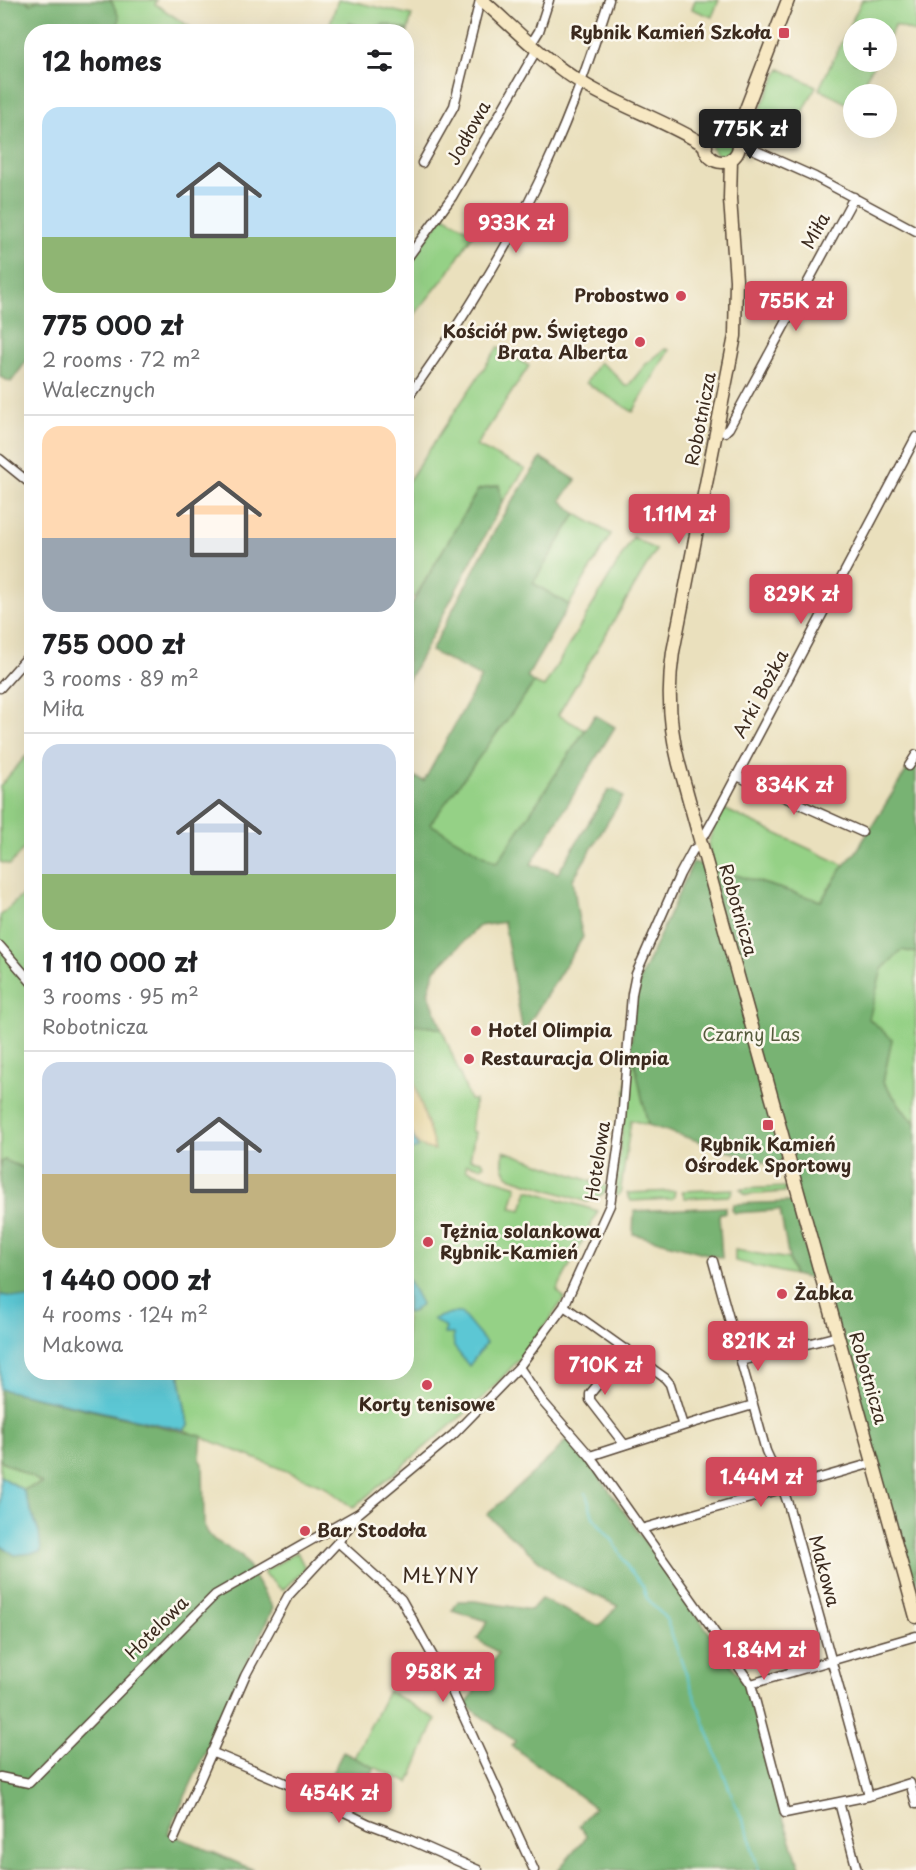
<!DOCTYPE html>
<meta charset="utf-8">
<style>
:root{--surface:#fff;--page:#f6f6f6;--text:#202124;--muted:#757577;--line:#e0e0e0;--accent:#d1495b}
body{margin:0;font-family:"Playpen Sans",sans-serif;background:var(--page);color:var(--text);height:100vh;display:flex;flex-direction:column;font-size:22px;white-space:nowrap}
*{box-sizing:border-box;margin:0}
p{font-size:20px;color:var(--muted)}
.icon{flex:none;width:33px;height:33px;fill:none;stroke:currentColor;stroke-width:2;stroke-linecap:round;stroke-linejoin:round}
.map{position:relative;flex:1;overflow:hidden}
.details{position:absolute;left:24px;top:24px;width:390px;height:1356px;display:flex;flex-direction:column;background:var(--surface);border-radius:24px;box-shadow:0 6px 24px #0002}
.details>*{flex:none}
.buttons{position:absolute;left:843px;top:18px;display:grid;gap:12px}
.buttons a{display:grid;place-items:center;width:54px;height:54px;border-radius:50%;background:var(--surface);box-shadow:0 6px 24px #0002;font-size:30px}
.price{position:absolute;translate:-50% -51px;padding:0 14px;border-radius:6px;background:var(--accent);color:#fff;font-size:20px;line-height:39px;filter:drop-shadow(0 2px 3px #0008)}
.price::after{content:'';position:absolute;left:50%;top:36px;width:18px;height:14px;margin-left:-9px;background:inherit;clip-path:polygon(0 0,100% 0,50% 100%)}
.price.current{background:#222;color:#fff}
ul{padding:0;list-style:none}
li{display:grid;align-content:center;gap:12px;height:318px;padding:0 18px}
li+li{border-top:2px solid var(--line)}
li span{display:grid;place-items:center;height:186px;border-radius:18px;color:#555}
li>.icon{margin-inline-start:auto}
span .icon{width:108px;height:108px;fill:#fffc;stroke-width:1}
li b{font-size:26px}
h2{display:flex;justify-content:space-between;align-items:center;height:72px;padding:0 18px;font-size:26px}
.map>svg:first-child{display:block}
</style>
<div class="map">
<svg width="916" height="1870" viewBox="0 0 916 1870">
<rect width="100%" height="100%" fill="#fbf7ec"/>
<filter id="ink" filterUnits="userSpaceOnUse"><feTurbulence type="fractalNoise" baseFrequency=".0167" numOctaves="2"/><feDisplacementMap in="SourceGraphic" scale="12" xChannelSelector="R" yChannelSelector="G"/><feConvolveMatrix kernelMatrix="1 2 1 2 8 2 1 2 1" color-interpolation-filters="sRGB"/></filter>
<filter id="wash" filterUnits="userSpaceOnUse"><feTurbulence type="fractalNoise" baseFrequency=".008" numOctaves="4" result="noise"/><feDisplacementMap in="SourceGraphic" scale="24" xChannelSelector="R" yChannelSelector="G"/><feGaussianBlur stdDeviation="1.35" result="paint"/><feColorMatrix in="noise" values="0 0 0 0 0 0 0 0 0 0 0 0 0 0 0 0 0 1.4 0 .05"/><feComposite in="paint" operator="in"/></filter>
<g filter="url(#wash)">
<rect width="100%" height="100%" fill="#eae0bd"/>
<path fill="#95d186" stroke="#687e52" stroke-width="1.5" d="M25,0h132l-2,4 41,27h-140l-15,-21z
M338,0h8l66,15 -4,15 -23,-6 -16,5 -20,-6 -6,8 -16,1z
M695,0h24l-7,17 -20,-8z
M862,0h54v33l-21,-8 -8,16 -1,-13h-32v34h21l-18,32h-3l-3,12 -32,-17z
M780,69l36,17 -25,51 -36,-18z
M712 145a10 10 0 1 1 20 0a10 10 0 1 1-20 0Z
M444,216l30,17 -26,40 -41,51 -1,-60z
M498,347l31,19 -53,80 49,23 -23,34 -3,-18 -21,5 -63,108 -8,-4v-111z
M665,349l4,1 -36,62 -47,-29 13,-21 14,10 12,14h3l17,-21z
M576,514l35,20 -42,71 -36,-22z
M633,537l23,13 -98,165 27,15 -88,134 -68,-40 105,-141 10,4z
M26,756l5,16v72l-2,-2 -19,23 -10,-3v-76z
M724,809l120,56 -23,36 -108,-33 -5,-24 5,-14 -1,-3z
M31,887v284l-27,-11 -4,3v-247z
M902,950l14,3v170l-9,-8 -24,-33 9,-43 -28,-20 18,-50z
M407,1023l35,6 28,71h5l-4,31 4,1 -5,27 12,2 2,4 -3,2 -15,-3v6l51,16 -6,22 11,2 6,-20 70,21 -41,79 7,9 -39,54 -42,45 -130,110 -29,-22 -140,-56 4,-5 -9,-52 227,-1z
M631,1046l17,79 -17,-5 -11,74 -3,2 -2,-1z
M504,1151l104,36 -3,6 -18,9 -75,-24c-11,-7 -10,-15 -8,-27z
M787,1187l-3,5 -38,3 -6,-6z
M733,1189l-2,5 -3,2 -43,2 -3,-7z
M675,1191l-1,6 -3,2 -40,2 -4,-8z
M735,1250l54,9 5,16 -59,-14z
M0,1460l43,23 -20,7 -23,-14z
M297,1552l8,16 -21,21h-3l-17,-15 1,-3z
M388,1691l48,28 -27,64 -55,-25z"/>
<path fill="#78b373" stroke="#5a6e48" stroke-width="1.5" d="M0,0h25l6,4 7,-4h73l8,17 -1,14 -86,1 -1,323 -20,27 -11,-5z
M349,23l20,6 16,-5 23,6 -1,4 -1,-2 -63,-1z
M541,458l35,22 -15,20 15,14 -43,69 36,22 -42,72 7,6 -104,141 67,39 98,-148 20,12 -84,137 27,9 50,-82 6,-1 9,7 -50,82 5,37 5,21 -60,96 -19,-111 -25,4 -44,44 -7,22 14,37 -35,-6 -1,-209 9,-37 9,4 57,-104 -50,-26 71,-134z
M499,485l3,18 -95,180v-71l71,-122z
M916,755v198l-14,-3 -20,19 -13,50 23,20 -9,43 24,33 9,8v481l-131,-445 -13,6 -124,-40 -17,-79 3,-46 6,-21 53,-117 128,39 23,-36 12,-13z
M4,1160l27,11v129l-31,-5v-132z
M792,1202l20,68 1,9 -19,-4 -5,-16 -9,-49 -45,3 -3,-3 1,-6z
M725,1207v6h-5l-1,3 3,42 -89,-24 1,-23z
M0,1389l202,47 -2,23 3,5 1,61 4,8 6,7 28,16 31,52 -105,225 86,37h-254v-325l15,10 24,-23 -16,-42 19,-7 -42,-23z
M568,1438l19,21 159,226 36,130 19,55h-243l29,-34 -8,-10 15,-19 -82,-61 3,-5 -49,-36 32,-52 -21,-14 11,-18 -36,-10 6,-10h17l56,9 10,-11 58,27 19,-20 -59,-28 -72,-63 68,-62z
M343,1752l32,16 -22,41 -33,-13z"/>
<path fill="#eeda9e" stroke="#94825e" stroke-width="1.5" d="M406,1055l29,95c-4,-1 -10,-1 -14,-4 -21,-15 -14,-68 -15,-91z"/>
<path fill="#5bc7d4" stroke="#4b7879" stroke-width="1.5" d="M406,1119l12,29 -11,3h-1z
M407,1277l14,27 -7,7 -7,2z
M0,1295l31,4 1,73 147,1 9,52 -4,5 -184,-41z
M451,1313h10l25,30 -17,23 -15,-19 -1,-13h-9l2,-6 -13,-9z
M0,1476l23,14 16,42 2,20 -26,3 -15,-10z"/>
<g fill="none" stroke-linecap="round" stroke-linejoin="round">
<path stroke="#5bc7d4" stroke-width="2" d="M586,1493l7,24 20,24 16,28 14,17 3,11 20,22 44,119 26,68 14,30 2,13 7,21"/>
</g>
</g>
<g filter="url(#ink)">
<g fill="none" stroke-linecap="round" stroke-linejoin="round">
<defs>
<path id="street" d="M531,44l8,-13 10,-31
M739,143l76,34 101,54
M422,163l32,-57 26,-106
M406,260l46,-63 85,-148
M406,400c54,-75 104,-154 142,-238 25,-53 43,-107 61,-162
M717,431l8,1 4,-4 125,-231
M0,459l32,26
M0,688l32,-36
M909,766l7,-11
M737,776l125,56
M699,837l7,-4 10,-18 200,-378
M0,946l32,37
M713,1261l53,190 15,33 7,20 81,292 41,-13 6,21
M564,1306l101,72 5,6 13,42 -93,30 161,228 34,129 84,-17
M741,1361l97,-25
M519,1367l24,35 47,54
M683,1426l70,-21
M624,1444l-34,-44v-6l37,-45
M641,1529l232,-66
M338,1542l63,57 50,90 83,181
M751,1684l165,-48
M211,1752l72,30 86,42 32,12 77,34
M0,1777l29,6 186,-188 144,-82 94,-78 66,-68 45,-61 46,-101 12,-84 10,-127 4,-20 44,-100 13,-24 8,-6
M839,1802l18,68
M174,1839l71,-163 43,-80 50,-54 19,-26"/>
<path id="secondary" d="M482,0c32,28 63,61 100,83 39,24 85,38 124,63
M705 145a17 17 0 1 1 34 0a17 17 0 1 1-34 0Z
M736,135l52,-135
M731,159l-1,40 6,81 -1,56 -62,316c-6,39 -4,74 6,112l237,853"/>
</defs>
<use href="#street" stroke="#554536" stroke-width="11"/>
<use href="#secondary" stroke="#554536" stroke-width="15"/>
<use href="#street" stroke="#fff" stroke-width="8"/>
<use href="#secondary" stroke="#f7e8c3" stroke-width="12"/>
</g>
</g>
<g fill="#d1495b" stroke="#fbf7ec" stroke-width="2">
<rect x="778" y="27" width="12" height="12" rx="3"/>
<circle cx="681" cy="296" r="6"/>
<circle cx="640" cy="342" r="6"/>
<circle cx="476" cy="1031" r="6"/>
<circle cx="469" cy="1059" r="6"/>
<rect x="762" y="1119" width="12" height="12" rx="3"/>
<circle cx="428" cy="1242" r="6"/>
<circle cx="782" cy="1294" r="6"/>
<circle cx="427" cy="1385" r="6"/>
<circle cx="305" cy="1531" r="6"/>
</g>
<g text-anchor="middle" stroke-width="5" stroke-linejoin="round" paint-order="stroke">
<g font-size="18" font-weight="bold" fill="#3b2a1e" stroke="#fbf7ec" text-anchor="start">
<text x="772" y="39" text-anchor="end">Rybnik Kamień Szkoła</text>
<text x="669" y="302" text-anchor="end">Probostwo</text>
<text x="628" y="338" text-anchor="end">Kościół pw. Świętego<tspan x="628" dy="21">Brata Alberta</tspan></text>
<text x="488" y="1037">Hotel Olimpia</text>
<text x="481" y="1065">Restauracja Olimpia</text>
<text x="768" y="1151" text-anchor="middle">Rybnik Kamień<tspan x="768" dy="21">Ośrodek Sportowy</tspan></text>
<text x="440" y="1238">Tężnia solankowa<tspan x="440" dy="21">Rybnik-Kamień</tspan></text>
<text x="794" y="1300">Żabka</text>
<text x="427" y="1411" text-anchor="middle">Korty tenisowe</text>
<text x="317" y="1537">Bar Stodoła</text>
</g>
<g font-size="18" fill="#3b2a1e" stroke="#fbf7ec">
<text transform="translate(469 133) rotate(-61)" y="6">Jodłowa</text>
<text transform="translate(816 231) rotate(-61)" y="6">Miła</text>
<text transform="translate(701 419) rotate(-79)" y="6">Robotnicza</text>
<text transform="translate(761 694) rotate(-62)" y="6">Arki Bożka</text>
<text transform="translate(738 910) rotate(74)" y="6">Robotnicza</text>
<text transform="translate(598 1161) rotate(-81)" y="6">Hotelowa</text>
<text transform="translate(868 1378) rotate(74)" y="6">Robotnicza</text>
<text transform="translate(824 1571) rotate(75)" y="6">Makowa</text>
<text transform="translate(157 1628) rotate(-45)" y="6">Hotelowa</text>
</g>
<g font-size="18" fill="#565c3d" stroke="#fbf7ec">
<text x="751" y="1041">Czarny Las</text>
</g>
<g font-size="20" letter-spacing="1.5" fill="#3b2a1e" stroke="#fbf7ec">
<text x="441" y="1583">MŁYNY</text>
</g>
</g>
</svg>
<div class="buttons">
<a>+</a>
<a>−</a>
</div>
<b class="price current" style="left:750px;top:160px">775K zł</b>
<b class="price" style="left:516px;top:254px">933K zł</b>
<b class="price" style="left:796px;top:332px">755K zł</b>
<b class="price" style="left:679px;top:545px">1.11M zł</b>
<b class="price" style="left:801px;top:625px">829K zł</b>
<b class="price" style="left:794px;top:816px">834K zł</b>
<b class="price" style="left:758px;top:1372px">821K zł</b>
<b class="price" style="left:605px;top:1396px">710K zł</b>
<b class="price" style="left:761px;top:1508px">1.44M zł</b>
<b class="price" style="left:764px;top:1681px">1.84M zł</b>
<b class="price" style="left:443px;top:1703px">958K zł</b>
<b class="price" style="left:339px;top:1824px">454K zł</b>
<section class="details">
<h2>12 homes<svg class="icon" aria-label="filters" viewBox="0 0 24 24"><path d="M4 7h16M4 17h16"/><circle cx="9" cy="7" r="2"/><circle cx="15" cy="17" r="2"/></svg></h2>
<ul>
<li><span style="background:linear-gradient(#bfe0f5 70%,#8fb573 0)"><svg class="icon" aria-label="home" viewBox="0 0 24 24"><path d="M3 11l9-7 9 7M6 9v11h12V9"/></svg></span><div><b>775 000 zł</b><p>2 rooms · 72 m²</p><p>Walecznych</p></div></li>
<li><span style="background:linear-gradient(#ffd9b3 60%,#9aa5b1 0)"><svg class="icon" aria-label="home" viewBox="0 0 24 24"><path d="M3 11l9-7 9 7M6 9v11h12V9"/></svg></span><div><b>755 000 zł</b><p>3 rooms · 89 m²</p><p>Miła</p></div></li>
<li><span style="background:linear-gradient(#c9d6e8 70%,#8fb573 0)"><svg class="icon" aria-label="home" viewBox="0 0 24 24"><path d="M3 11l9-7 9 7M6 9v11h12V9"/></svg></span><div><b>1 110 000 zł</b><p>3 rooms · 95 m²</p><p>Robotnicza</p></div></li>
<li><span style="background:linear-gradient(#c9d6e8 60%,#c2b280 0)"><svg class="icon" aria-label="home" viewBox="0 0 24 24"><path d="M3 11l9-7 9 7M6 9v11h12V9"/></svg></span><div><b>1 440 000 zł</b><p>4 rooms · 124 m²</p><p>Makowa</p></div></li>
</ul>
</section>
</div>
